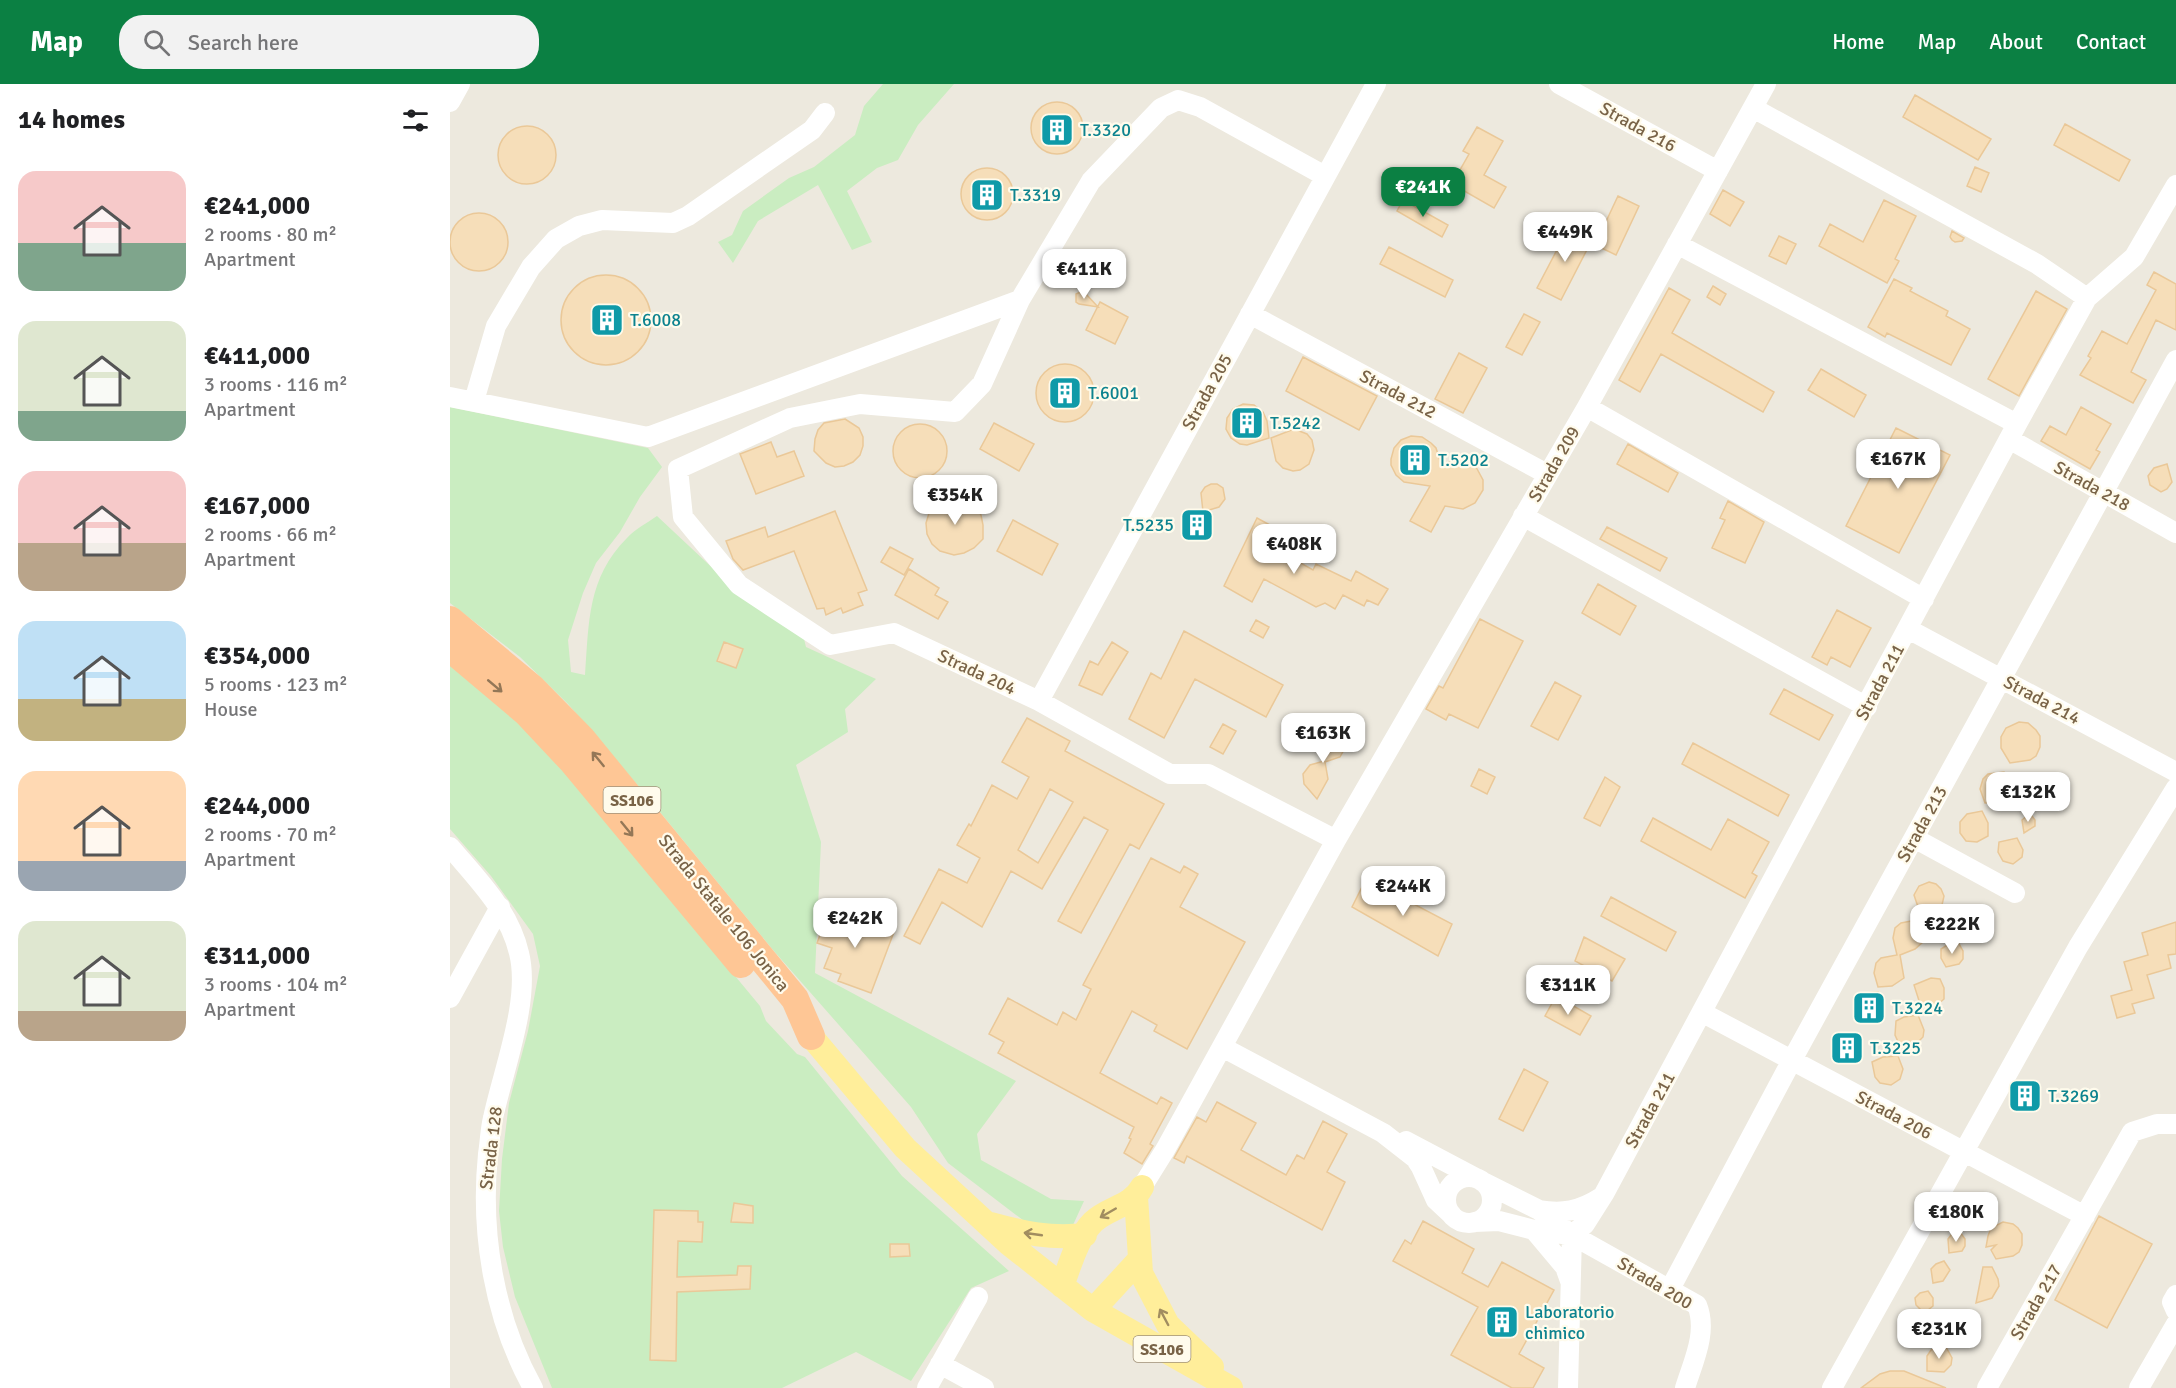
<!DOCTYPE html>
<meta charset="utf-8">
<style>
:root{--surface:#fff;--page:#f2f2f2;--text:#202124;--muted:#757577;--accent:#0b8043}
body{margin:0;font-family:Signika,sans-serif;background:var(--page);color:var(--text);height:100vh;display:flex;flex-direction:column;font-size:22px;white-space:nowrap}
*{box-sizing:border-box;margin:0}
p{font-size:20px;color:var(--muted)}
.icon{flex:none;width:33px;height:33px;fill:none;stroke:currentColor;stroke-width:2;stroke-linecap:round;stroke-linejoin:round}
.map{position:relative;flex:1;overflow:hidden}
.drawer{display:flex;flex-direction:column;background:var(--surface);width:450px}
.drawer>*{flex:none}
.price{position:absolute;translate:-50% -51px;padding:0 14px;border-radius:12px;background:#fff;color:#222;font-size:20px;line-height:39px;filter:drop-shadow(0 2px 3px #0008)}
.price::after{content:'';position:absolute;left:50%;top:36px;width:18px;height:14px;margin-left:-9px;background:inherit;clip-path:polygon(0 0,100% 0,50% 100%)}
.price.current{background:var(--accent);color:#fff}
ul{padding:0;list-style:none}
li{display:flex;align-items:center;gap:18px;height:150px;padding:0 18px}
li span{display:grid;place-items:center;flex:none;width:168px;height:120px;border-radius:18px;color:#555}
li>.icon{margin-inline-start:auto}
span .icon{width:72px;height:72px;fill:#fffc;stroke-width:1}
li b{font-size:26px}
h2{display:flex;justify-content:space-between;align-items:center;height:72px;padding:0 18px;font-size:26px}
header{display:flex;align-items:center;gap:36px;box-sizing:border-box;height:84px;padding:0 30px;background:var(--accent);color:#fff}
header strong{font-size:28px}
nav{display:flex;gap:33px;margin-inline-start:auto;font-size:21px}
.search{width:420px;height:54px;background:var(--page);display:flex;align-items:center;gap:15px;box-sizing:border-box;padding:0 21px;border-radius:24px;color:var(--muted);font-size:22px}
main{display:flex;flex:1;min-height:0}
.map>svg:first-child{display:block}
</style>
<header>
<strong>Map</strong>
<div class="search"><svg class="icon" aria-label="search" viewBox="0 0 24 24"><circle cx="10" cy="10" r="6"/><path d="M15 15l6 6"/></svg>Search here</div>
<nav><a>Home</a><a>Map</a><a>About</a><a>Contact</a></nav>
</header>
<main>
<section class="drawer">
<h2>14 homes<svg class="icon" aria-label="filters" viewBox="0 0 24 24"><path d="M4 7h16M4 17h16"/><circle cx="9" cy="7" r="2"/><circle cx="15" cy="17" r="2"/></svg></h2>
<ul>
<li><span style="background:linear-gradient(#f6c9c9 60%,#7fa58c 0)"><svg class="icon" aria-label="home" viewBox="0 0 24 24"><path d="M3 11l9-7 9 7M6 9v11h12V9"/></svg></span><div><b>€241,000</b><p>2 rooms · 80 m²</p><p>Apartment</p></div></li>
<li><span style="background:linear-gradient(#dfe7d0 75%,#7fa58c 0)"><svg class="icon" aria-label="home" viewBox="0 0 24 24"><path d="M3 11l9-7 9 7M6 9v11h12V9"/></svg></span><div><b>€411,000</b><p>3 rooms · 116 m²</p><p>Apartment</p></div></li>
<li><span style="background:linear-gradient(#f6c9c9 60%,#b9a48a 0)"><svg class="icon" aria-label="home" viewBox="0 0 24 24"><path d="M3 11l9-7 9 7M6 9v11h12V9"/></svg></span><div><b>€167,000</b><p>2 rooms · 66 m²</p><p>Apartment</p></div></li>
<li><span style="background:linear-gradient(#bfe0f5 65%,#c2b280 0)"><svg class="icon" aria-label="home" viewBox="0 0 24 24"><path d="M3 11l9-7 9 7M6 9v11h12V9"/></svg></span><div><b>€354,000</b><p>5 rooms · 123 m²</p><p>House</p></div></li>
<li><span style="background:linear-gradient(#ffd9b3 75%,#9aa5b1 0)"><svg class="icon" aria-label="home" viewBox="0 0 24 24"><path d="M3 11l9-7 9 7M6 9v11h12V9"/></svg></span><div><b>€244,000</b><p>2 rooms · 70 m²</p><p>Apartment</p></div></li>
<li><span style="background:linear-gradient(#dfe7d0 75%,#b9a48a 0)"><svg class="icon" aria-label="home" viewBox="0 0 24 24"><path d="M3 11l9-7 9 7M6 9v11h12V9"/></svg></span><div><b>€311,000</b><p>3 rooms · 104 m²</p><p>Apartment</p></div></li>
</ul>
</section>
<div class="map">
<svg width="1726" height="1304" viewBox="0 0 1726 1304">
<rect width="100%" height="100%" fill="#fef9e4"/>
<path fill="#ede9de" d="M0,0h1726v1304h-1726z"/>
<path fill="#caedc1" d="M433,0h71l-36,41 -20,35 -21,8 -30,23 25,51 -20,8 -34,-65 -60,36 -25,42 -15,-21 14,-7 11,-24 46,-33 25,-11 41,-32 9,-29z
M0,323l198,41 14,19 -22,30 -20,35 -24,31 -13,30 -15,47 3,32 14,3c4,-52 2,-97 42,-137 8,-9 20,-15 30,-22l79,74 67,45 3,12 70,32 -31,30 3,23 -52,33 25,77 -6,131 201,108 -39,53 4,26 70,39 33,2 -11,24 -45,-1 -80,-61 -37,-56 -138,-157 -127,-155 -78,-91 -48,-47 -70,-54z
M0,581l49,40 46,44 176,210 39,47 6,15 31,33 8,3 97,119 107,95 -38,17 -60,93 -55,-29 -74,36h-230l-37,-91 -12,-50 -4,-36 3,-52 7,-56 19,-72 12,-65 -7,-32 -42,-58 -41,-47z"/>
<path fill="#f6deb9" stroke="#eac898" stroke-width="1.5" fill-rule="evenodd" d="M1465,11l76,44 -13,21 -75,-43z
M581 44a26 26 0 1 1 52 0a26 26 0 1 1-52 0Z
M1615,40l65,36 -11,21 -65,-36z
M48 71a29 29 0 1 1 58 0a29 29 0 1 1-58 0Z
M1027,43l26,14 -19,34 22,12 -12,21 -42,-24 17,-30 -6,-3z
M1525,83l14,6 -8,19 -14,-6z
M511 110a26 26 0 1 1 52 0a26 26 0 1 1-52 0Z
M1273,106l21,12 -14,24 -20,-12z
M1168,112l21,10 -23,49 -21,-10z
M953,116l45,25 -6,12 -45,-26z
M1434,116l32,16 -21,43 4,2 -12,22 -68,-37 11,-22 33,18z
M0 158a29 29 0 1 1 58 0a29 29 0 1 1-58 0Z
M1120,141l23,13 -32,62 -24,-12z
M1502,147l12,7 -2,3 -7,1 -3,-2 -2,-3z
M1329,152l17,8 -10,20 -17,-8z
M939,163l64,33 -8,17 -65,-33z
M1704,188l22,12v46l-20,-10 -25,52 15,8 -13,23 -53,-28 11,-17 -3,-2 14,-25 25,13 29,-54 -9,-5z
M111 236a45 45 0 1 1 90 0a45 45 0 1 1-90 0Z
M1444,195l18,9 -2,3 38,20 -2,5 24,13 -19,36 -64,-32 -2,4 -17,-10z
M1263,202l13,8 -6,11 -13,-8z
M1219,204l21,12 -18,33 102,59 -11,20 -102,-58 -21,38 -21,-12z
M633,207l2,2 13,14 -19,-3 -3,-2v-8z
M1586,207l31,18 -48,87 -31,-17z
M650,218l28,15 -13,27 -29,-14z
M1074,230l16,8 -18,33 -16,-8z
M1009,269l28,15 -24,45 -28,-14z
M853,273l74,39 -18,34 -73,-39z
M586 309a29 29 0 1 1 58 0a29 29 0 1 1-58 0Z
M1371,285l45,26 -12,22 -46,-27z
M793,320l11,1 9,7 4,9 2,17 -22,7 -7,-1 -9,-6 -5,-9 1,-11 6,-9z
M1631,323l30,17 -15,26 4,2 -10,17 -49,-28 9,-15 16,9z
M395,335l14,9 4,9v9l-3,9 -7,7 -9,4 -9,1 -9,-4 -12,-12 1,-12 3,-9 6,-7z
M544,339l40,21 -15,27 -39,-22z
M443 367a27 27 0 1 1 54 0a27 27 0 1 1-54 0Z
M1446,344l54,27 -51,98 -53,-27z
M844,345l13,5 5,6 2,10 -5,14 -9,6 -7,1 -10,-3 -7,-7 -5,-23z
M961,352l11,1 9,6 5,5 5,16 15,-3 11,1 9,5 7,13v10l-8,13 -12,6 -18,-3 -14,26 -21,-11 20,-35 -26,-4 -8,-7 -5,-10v-6l3,-11 7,-8z
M321,358l6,15 17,-6 10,25 -48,18 -16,-40z
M1178,360l50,29 -10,19 -51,-28z
M1717,380l5,18 -5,7 -6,3 -11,-7 -2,-9 6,-8z
M761,400h6l6,4 2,11 -6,8 -13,4 3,13 -3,10 -7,4 -7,-1 -7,-8v-7l7,-8 11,-2 -2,-19 4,-6z
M506,413l10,3 9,6 6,9 2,10v14l-9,9 -10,5 -10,2 -14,-4 -8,-7 -5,-10 -1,-11 3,-10 7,-8 9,-6z
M1278,417l36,21 -19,41 -33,-15 13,-28 -5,-2z
M385,427l32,79 -9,3 5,12 -20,8 -2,-5 -15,7 -2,-7 -7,1 -23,-58 -51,19 -10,-11 -7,-18 39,-14 3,10z
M807,434l22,12 -9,16 43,24 3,-6 35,17 5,-10 32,18 -10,16 -11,-5 -3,6 -21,-11 -8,14 -10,-6 -9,4 -52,-28 -12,23 -28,-16z
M563,436l45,24 -16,31 -45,-24z
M1157,443l60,31 -7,13 -60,-32z
M440,463l23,12 -9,16 -23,-13z
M459,485l30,19 -4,7 13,7 -10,17 -43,-24z
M1148,500l38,22 -16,29 -38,-22z
M1387,526l34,18 -21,39 -19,-10 -4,8 -15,-8z
M1030,535l43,22 -45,87 -29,-14 -3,6 -20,-11 13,-23 4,2z
M806,536l13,7 -6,11 -13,-7z
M734,547l99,54 -17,32 -71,-38 -31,59 -35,-19 22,-46 10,6z
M274,558l19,7 -7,19 -19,-7z
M662,558l16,10 -26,43 -23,-10 11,-24 8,4z
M1105,598l26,14 -23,44 -27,-14z
M1334,605l49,26 -14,25 -49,-26z
M577,634l43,23 -5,10 99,53 -25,45 -9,-5 -49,89 -23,-12 50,-91 -24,-13 -42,72 -31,-18 -29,56 -40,-25 -22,42 -16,-8 35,-67 28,14 13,-25 -23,-13 12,-21 2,2 21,-41 25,14 12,-22 -27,-15zM600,705l23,13 -35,61 -20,-13z
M1569,638l9,1 8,7 4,6v11l-4,9 -6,4 -20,3 -9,-15v-11l5,-9z
M773,640l13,7 -13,23 -13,-7z
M880,650h6l6,4 3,10 -5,9 -15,5 3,17 -11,20 -13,-15 -1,-10 7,-9 14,-4 -4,-11v-7l4,-6z
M1243,659l96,52 -11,21 -96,-52z
M1029,685l16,8 -8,17 -16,-8z
M1554,688l6,14 -3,11 -9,5 -13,1 -5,-14 3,-10 5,-5z
M1155,693l15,10 -20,39 -16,-8z
M1532,727l6,12v13l-11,6 -11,-1 -6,-8v-11l7,-8z
M1577,732h5l3,4v6l-11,7 -2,-13z
M1203,734l58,32 17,-31 41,23 -17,31 5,3 -12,22 -104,-57z
M1567,754l6,12 -1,7 -9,7 -10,-3 -5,-9 1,-10z
M701,774l29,15 4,-7 14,8 -18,33 65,35 -58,107 -33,-18 3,-6 -25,-14 -32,62 57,31 4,-7 11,6 -22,41 3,2 -11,18 -18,-11 7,-14 -2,-1 5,-11 -136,-74 6,-11 -15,-8 19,-36 49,27 6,-13 13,8 15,-31 -8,-4z
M916,795l86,45 -14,32 -86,-49z
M1479,798l7,2 5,5 3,7 -2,9 -10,7 -12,1 -6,-18 5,-9z
M1161,813l65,35 -10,19 -65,-35z
M380,824l64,24 -23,61 -33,-12 3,-7 -17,-6 8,-20 -15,-5z
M1518,826l9,2 5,9 -6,10 -13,2 -4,-13 1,-5z
M1466,836l6,11 1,11 -8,7 -15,6 4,23 -12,8 -14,1 -4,-14 2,-10 5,-5 16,-3 -4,-17 2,-10 6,-5z
M1726,838v32l-8,1 3,13 -24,7 7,23 -22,6 3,9 -18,5 -6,-22 21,-6 -8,-28 24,-7 -6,-22z
M1134,853l41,22 -13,22 -37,-20z
M1508,858l5,9v8l-4,5 -13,3 -5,-9v-9l8,-5z
M1481,894l9,1 4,9v11l-8,7 -15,1 -7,-22z
M1428,908l5,11 1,12 -12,7 -12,1 -6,-14 3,-10 8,-6z
M1106,912l35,20 -11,19 -35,-19z
M1468,931l6,15 -1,7 -8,8 -15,1 -5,-11 1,-14 8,-4z
M1393,949h13l5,10v13l-11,7 -13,-4 -5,-9 3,-10z
M1448,972l5,13 -3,10 -9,6 -11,-2 -5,-6 -3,-15 11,-5z
M1074,985l24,13 -25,49 -24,-12z
M1566 1012a9 9 0 1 1 18 0a9 9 0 1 1-18 0Z
M767,1018l39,21 -15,27 45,25 11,-20 7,4 19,-38 24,13 -20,38 18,10 -23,48 -135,-74 -3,7 -10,-5 23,-41 9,5z
M284,1119l19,3v17l-22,-1z
M204,1126l44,1v11h5l-1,20 -24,-1 -1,36 60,-2 1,-9h13l-1,23 -73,3 -1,69 -26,-1z
M1649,1132l53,28 -45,84 -52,-28z
M973,1137l51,28 -12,24 26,14 14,-25 52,28 -35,64 25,14 -11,20h-21l-61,-33 27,-48 -85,-46 12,-21 6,4z
M1553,1138l10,2 5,4 4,6v11l-3,7 -6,4 -17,3 -5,-9 5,-5 -10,2 2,-11 3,-8z
M1510,1148l5,7v7l-3,5 -13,2 -1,-14 4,-5z
M440,1160h19l1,12 -20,1z
M1494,1177l6,9 -7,11 -10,2 -2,-14 5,-5z
M1533,1183h9l6,12 1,7 -7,12 -16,5z
M1478,1207l5,7v8l-5,4h-7l-5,-5 -1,-7 5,-5z
M1515,1226l7,13 -1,7 -8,7 -13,2 -3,-12 1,-11z
M1488,1263h8l6,11 -1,7 -7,7 -17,-1v-15l4,-6z
M1440,1287h14l42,17h-85l19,-14z"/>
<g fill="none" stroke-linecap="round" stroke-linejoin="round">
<path stroke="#fff" stroke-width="20" d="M1109,0l159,87
M0,18l10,-18
M1303,24l284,156 50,34
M1227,160l340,180
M570,216l-38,84 -27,28 -95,-8 -70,14 -112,51 5,48 56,68 91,60 64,-12 145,68 131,73h38l128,66
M800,230l297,160
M0,313l198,40 372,-137 71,-119 70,-73 17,-8 22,7 125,69
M24,317l22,-75 35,-59 25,-28 23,-13 23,-6 71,3 15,-7 124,-86 13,-17
M1137,323l337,192
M1559,355l167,94
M1073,432l344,191
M1458,545l268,143
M589,617l337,-617
M1464,754l101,55
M0,763c27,32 59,63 69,106 12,47 -16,117 -26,165 -3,12 -3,24 -5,36 -8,79 6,164 45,234
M0,914l50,-91
M1253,929l382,203
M772,963l161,86 32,25 6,9 15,33 16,15
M956,1057l70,37
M996 1116a23 23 0 1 1 46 0a23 23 0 1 1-46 0Z
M1033,1098l56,28 33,25 125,70c11,27 -4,57 -12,83
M692,1103l23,-37 171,-310 251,-433 179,-323
M1089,1126c23,4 41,1 61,-12
M1024,1138l25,-1 35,9 36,5
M1084,1146l31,37 5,14
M1122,1151l13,-11 19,-30 413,-770 70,-126 47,-41 42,-72
M1220,1205l122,-229 384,-700
M1726,1211l-4,7 4,9
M490,1280l44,24
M477,1304l51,-91
M1118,1304l4,-153
M1382,1304l246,-441 98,-159
M1537,1304l145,-256 25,-8h19
M1689,1304l37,-64"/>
<path stroke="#ffee9a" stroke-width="24" d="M361,952l94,112 103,95 85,67 138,78
M686,1113l5,76 27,52 44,42
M541,1140c33,9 59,15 94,11
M612,1202c8,-21 15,-48 31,-64 16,-15 38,-15 49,-35
M643,1226l47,-51"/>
<path stroke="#fec695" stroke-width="28" d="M0,536l82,68 49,50 214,261 16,37
M0,564l76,64 47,50 168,202"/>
</g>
<defs><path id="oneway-shaft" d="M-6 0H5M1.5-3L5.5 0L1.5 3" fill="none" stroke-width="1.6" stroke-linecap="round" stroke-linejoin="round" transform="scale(1.5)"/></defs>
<g stroke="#947757">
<use href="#oneway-shaft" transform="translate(45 602) rotate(40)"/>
<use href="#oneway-shaft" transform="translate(148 675) rotate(-129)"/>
<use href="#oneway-shaft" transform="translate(177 745) rotate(51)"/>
</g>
<g stroke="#a18d60">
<use href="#oneway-shaft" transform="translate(658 1129) rotate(150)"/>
<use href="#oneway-shaft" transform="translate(583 1150) rotate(-172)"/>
<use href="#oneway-shaft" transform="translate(714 1233) rotate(-118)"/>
</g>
<defs>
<symbol id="building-square" viewBox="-11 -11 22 22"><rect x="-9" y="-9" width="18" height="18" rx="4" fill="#0f9aa8" stroke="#fffbec"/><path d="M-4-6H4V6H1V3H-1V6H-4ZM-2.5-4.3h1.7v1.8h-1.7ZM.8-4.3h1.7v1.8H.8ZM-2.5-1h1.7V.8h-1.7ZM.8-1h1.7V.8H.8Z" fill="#fff"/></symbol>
</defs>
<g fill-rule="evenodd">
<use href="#building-square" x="588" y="27" width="38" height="38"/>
<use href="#building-square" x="518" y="92" width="38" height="38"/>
<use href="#building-square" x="138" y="217" width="38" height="38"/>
<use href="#building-square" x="596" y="290" width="38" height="38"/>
<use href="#building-square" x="778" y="320" width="38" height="38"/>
<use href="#building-square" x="946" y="357" width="38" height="38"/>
<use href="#building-square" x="728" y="422" width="38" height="38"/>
<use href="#building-square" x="1400" y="905" width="38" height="38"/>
<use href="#building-square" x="1378" y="945" width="38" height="38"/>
<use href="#building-square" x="1556" y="993" width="38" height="38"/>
<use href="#building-square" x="1033" y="1219" width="38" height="38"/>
</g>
<g text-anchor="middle" stroke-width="4.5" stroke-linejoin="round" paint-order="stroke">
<g fill="#fffbec" stroke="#a19178" stroke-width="1.5">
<rect x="153.5" y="703" width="57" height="26" rx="4.5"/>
<rect x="683.5" y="1252" width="57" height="26" rx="4.5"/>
</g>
<g font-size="16" font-weight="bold" fill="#796347">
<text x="182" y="722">SS106</text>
<text x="712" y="1271">SS106</text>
</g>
<g font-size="18" fill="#796347" stroke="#fffbec">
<text transform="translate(1188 43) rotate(29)" y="6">Strada 216</text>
<text transform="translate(757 308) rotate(-61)" y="6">Strada 205</text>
<text transform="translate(948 310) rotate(28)" y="6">Strada 212</text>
<text transform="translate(1104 380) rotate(-60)" y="6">Strada 209</text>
<text transform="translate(1642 402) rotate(29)" y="6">Strada 218</text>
<text transform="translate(527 588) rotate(25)" y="6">Strada 204</text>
<text transform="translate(1430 598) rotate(-62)" y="6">Strada 211</text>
<text transform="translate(1592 616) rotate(28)" y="6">Strada 214</text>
<text transform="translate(1472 740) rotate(-61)" y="6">Strada 213</text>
<text transform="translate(274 829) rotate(51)" y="6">Strada Statale 106 Jonica</text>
<text transform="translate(1200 1026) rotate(-61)" y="6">Strada 211</text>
<text transform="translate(1444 1031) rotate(28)" y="6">Strada 206</text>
<text transform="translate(41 1064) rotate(-83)" y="6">Strada 128</text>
<text transform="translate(1205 1199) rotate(31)" y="6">Strada 200</text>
<text transform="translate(1586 1218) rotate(-60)" y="6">Strada 217</text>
</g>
<g font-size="18" fill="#0d838f" stroke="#fffbec" text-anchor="start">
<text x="630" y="52">T.3320</text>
<text x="560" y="117">T.3319</text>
<text x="180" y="242">T.6008</text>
<text x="638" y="315">T.6001</text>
<text x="820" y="345">T.5242</text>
<text x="988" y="382">T.5202</text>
<text x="724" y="447" text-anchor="end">T.5235</text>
<text x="1442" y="930">T.3224</text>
<text x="1420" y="970">T.3225</text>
<text x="1598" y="1018">T.3269</text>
<text x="1075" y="1234">Laboratorio<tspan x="1075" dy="21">chimico</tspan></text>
</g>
</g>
</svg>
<b class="price current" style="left:973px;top:134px">€241K</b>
<b class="price" style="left:1115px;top:179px">€449K</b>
<b class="price" style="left:634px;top:216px">€411K</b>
<b class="price" style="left:1448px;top:406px">€167K</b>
<b class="price" style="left:505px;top:442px">€354K</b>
<b class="price" style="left:844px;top:491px">€408K</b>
<b class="price" style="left:873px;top:680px">€163K</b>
<b class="price" style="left:1578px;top:739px">€132K</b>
<b class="price" style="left:953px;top:833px">€244K</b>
<b class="price" style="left:405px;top:865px">€242K</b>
<b class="price" style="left:1502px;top:871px">€222K</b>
<b class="price" style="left:1118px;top:932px">€311K</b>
<b class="price" style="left:1506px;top:1159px">€180K</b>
<b class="price" style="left:1489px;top:1276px">€231K</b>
</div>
</main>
